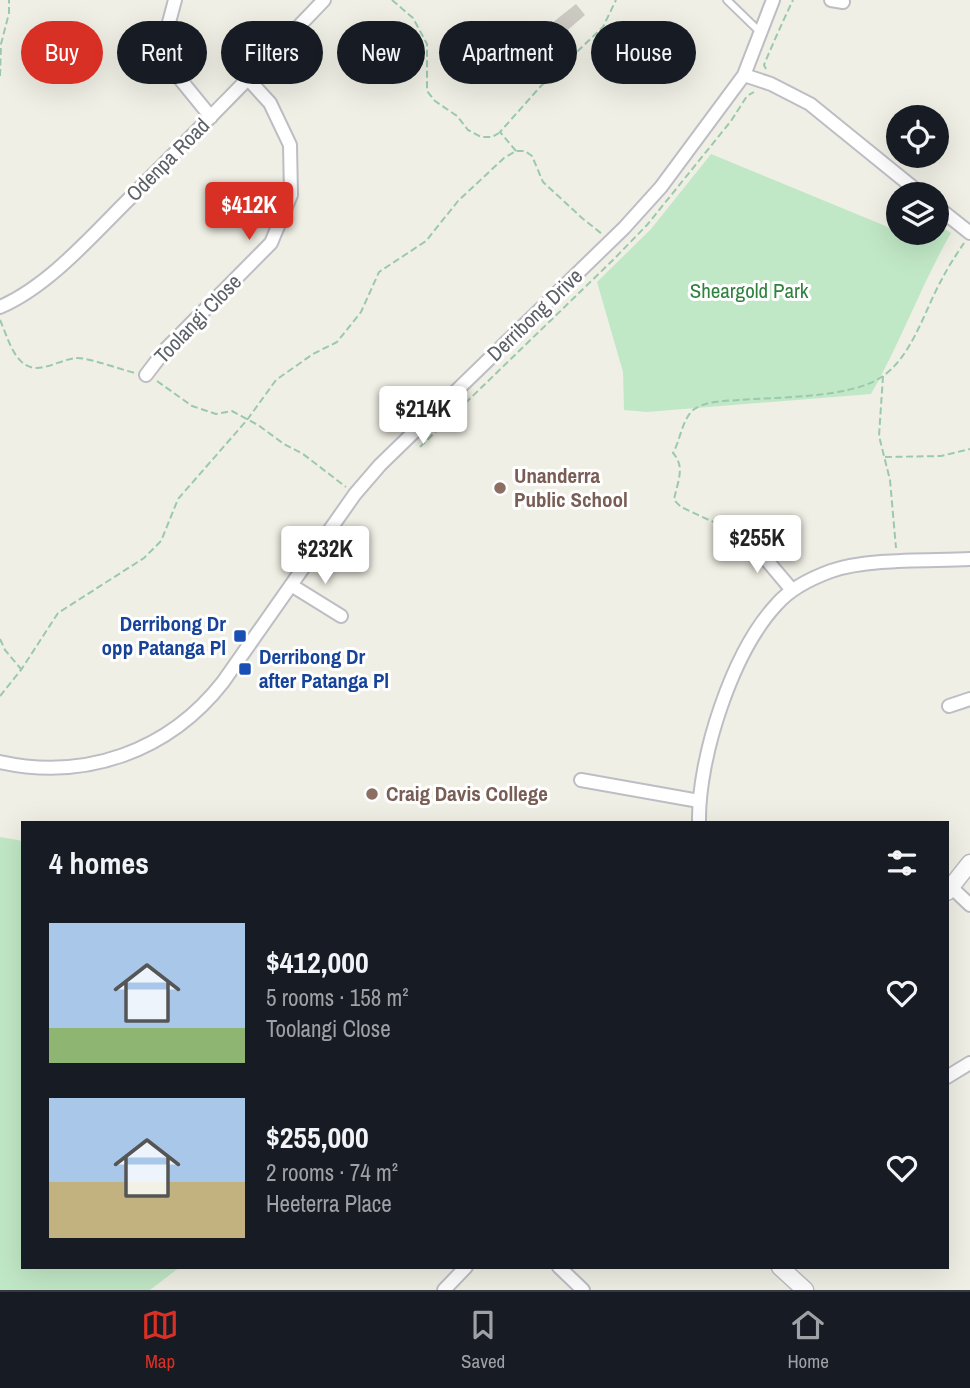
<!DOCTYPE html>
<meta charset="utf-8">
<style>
:root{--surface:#171b24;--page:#20242c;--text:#f1f3f6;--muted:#9ea1a6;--line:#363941;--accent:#d93025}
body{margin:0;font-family:"Archivo Narrow",sans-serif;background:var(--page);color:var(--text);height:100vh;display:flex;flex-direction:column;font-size:26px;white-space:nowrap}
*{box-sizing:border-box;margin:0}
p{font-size:23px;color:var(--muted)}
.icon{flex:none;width:38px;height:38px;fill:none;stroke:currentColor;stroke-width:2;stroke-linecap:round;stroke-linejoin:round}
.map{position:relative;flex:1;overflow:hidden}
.details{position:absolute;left:21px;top:821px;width:928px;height:448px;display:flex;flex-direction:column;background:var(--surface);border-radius:0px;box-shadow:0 7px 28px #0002}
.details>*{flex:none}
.guide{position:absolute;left:21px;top:21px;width:929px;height:63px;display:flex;gap:14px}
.controls{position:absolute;left:886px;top:105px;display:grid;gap:14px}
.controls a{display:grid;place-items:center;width:63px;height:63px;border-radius:50%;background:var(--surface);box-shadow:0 7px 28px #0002;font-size:35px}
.price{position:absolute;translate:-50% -60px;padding:0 16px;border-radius:7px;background:#fff;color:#222;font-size:23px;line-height:46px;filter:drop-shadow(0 2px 4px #0008)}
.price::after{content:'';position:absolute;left:50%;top:42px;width:21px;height:16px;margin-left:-10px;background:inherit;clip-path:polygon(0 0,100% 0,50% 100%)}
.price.active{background:var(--accent);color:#fff}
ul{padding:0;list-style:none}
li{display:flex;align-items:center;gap:21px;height:175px;padding:0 28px}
li span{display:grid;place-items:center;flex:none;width:196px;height:140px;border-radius:0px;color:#555}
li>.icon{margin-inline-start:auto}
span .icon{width:84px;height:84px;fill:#fffc;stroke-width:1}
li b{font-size:30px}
h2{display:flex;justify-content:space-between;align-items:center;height:84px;padding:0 28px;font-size:30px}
.chip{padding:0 24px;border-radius:32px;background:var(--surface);box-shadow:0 7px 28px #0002;font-size:24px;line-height:63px}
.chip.active{background:var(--accent);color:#fff}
.menu{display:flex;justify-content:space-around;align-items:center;height:98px;border-top:2px solid var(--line);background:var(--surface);font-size:19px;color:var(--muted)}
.menu a{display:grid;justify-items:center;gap:4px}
.menu .active{color:var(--accent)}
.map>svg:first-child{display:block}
</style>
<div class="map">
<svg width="970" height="1290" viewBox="0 0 970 1290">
<rect width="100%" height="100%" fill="#f0efe5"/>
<path fill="#c1e8c6" d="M711,154l177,73 10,1v5h38v-10l15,10c-30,52 -50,109 -80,161l-224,18 -23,-2 -1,-38 -26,-90 54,-53z
M0,837l23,4v426h157l-30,23h-150z"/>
<path fill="#cbc9c2" d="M576,4l9,11 -22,19 -11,-11z
M553,35l9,11 -16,12 -10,-10 4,-3 -3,-3 7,-6 3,3z"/>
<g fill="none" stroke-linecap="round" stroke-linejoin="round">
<defs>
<path id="service" d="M727,0l33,32"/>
<path id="minor" d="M175,0l-7,26 12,53 31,38
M831,0l12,2
M744,75l27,9 39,20 111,90
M936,206l34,27
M0,307c47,-20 90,-69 126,-105 67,-67 133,-134 198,-202
M146,375l19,-25 106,-107 20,-48 -1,-50 -20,-42 -22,-24
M748,538l44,52
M291,585l50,31
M949,706l21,-7
M0,762c86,19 169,-11 223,-80l132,-188 25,-29 244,-237 37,-41 83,-112 29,-75
M581,780l118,21
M699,822c-1,-64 33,-170 78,-218 13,-15 35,-26 54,-33 37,-13 99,-10 139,-12
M951,887l19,18
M947,1077l23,-14
M559,1267l24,23
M444,1290l22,-23"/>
<path id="tertiary" d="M947,892l23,-29
M780,1267l25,23"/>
</defs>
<use href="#service" stroke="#bdbec4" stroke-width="10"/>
<use href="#minor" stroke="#bdbec4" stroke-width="16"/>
<use href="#tertiary" stroke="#bdbec4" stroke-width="19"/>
<path stroke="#9ac9ad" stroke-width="2" stroke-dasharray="7 3.5" stroke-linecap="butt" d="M392,0l21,18 14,26v47l8,10 22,15 11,14 13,7h11l7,-4
M766,69l-2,-4c9,-22 19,-44 29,-65
M0,76l1,-32 8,-31v-13
M516,151l-16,-19 40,-45 63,-60 13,-27
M0,320c9,20 16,54 44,47 10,-2 22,-8 32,-9 11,-1 46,12 59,15
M883,376l-4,60 11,44 6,68
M157,381l35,25 24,8 16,-3 26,14 26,19 19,10 43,33
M420,447l193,-187 34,-35 84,-104 16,-25 7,-4
M885,457l56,-1 29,-7
M737,533l-56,-26 -7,-7c3,-17 12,-33 -1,-47 7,-12 9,-33 20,-43 12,-9 31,-9 46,-10 38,-3 110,-2 141,-22 32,-20 44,-67 62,-99 6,-12 14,-24 22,-36
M0,639l5,11 16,19
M0,696l21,-26 37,-57 86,-55 17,-17 17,-42 69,-79 29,-40 37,-26 24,-12 24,-30 18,-40 47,-31 32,-40 46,-43 12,-7h9l7,5 11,26 39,36 20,16"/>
<use href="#service" stroke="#fff" stroke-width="6"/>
<use href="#minor" stroke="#fff" stroke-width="12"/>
<use href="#tertiary" stroke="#fff" stroke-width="16"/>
</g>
<g fill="#8d6e63" stroke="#fff" stroke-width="2.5">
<circle cx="500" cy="488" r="7"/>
<circle cx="372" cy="794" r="7"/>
</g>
<g fill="#1a4fb4" stroke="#fff" stroke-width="2.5">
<rect x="233" y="629" width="14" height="14" rx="3.5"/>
<rect x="238" y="662" width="14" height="14" rx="3.5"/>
</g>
<g text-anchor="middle" stroke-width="6" stroke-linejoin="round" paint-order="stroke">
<g font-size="21" fill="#5d6066" stroke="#fff">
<text transform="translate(168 160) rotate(-45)" y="7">Odenpa Road</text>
<text transform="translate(535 315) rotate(-44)" y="7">Derribong Drive</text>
<text transform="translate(198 319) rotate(-46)" y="7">Toolangi Close</text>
</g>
<g font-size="21" fill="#31813f" stroke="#fff">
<text x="749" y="298">Sheargold Park</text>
</g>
<g font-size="21" font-weight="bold" fill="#785e54" stroke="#fff" text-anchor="start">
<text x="514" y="483">Unanderra<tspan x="514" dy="24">Public School</tspan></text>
<text x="386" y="801">Craig Davis College</text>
</g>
<g font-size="21" font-weight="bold" fill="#164399" stroke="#fff" text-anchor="end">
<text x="226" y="631">Derribong Dr<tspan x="226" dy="24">opp Patanga Pl</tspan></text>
<text x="259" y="664" text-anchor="start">Derribong Dr<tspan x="259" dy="24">after Patanga Pl</tspan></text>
</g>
</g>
</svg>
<div class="controls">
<a><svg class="icon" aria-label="locate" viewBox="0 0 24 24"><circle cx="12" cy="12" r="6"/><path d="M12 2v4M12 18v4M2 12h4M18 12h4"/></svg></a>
<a><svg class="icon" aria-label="layers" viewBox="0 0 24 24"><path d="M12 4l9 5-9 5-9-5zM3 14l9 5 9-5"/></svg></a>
</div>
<b class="price active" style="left:249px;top:242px">$412K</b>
<b class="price" style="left:423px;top:446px">$214K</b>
<b class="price" style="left:757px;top:575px">$255K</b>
<b class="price" style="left:325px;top:586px">$232K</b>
<div class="guide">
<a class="chip active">Buy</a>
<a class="chip">Rent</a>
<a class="chip">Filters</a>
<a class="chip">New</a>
<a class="chip">Apartment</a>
<a class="chip">House</a>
</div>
<section class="details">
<h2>4 homes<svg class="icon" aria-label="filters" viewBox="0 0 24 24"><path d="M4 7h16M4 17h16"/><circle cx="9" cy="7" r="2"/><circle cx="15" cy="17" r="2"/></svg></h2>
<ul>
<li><span style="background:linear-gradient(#a9c7e8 75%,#8fb573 0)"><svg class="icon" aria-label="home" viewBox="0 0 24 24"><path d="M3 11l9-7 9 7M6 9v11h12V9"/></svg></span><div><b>$412,000</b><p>5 rooms · 158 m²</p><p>Toolangi Close</p></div><svg class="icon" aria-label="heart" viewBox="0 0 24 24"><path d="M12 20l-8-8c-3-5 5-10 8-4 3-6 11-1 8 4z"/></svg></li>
<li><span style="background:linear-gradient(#a9c7e8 60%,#c2b280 0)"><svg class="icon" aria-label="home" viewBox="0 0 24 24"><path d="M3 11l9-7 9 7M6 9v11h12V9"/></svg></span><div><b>$255,000</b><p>2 rooms · 74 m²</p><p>Heeterra Place</p></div><svg class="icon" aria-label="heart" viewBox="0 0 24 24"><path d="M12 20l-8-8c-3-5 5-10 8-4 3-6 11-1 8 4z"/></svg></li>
</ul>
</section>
</div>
<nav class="menu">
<a class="active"><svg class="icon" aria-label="map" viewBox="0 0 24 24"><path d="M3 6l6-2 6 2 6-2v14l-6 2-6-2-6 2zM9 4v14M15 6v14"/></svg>Map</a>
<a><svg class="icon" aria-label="saved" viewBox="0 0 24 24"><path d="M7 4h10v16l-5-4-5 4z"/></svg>Saved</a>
<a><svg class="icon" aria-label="home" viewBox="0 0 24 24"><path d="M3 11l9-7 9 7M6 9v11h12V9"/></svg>Home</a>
</nav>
